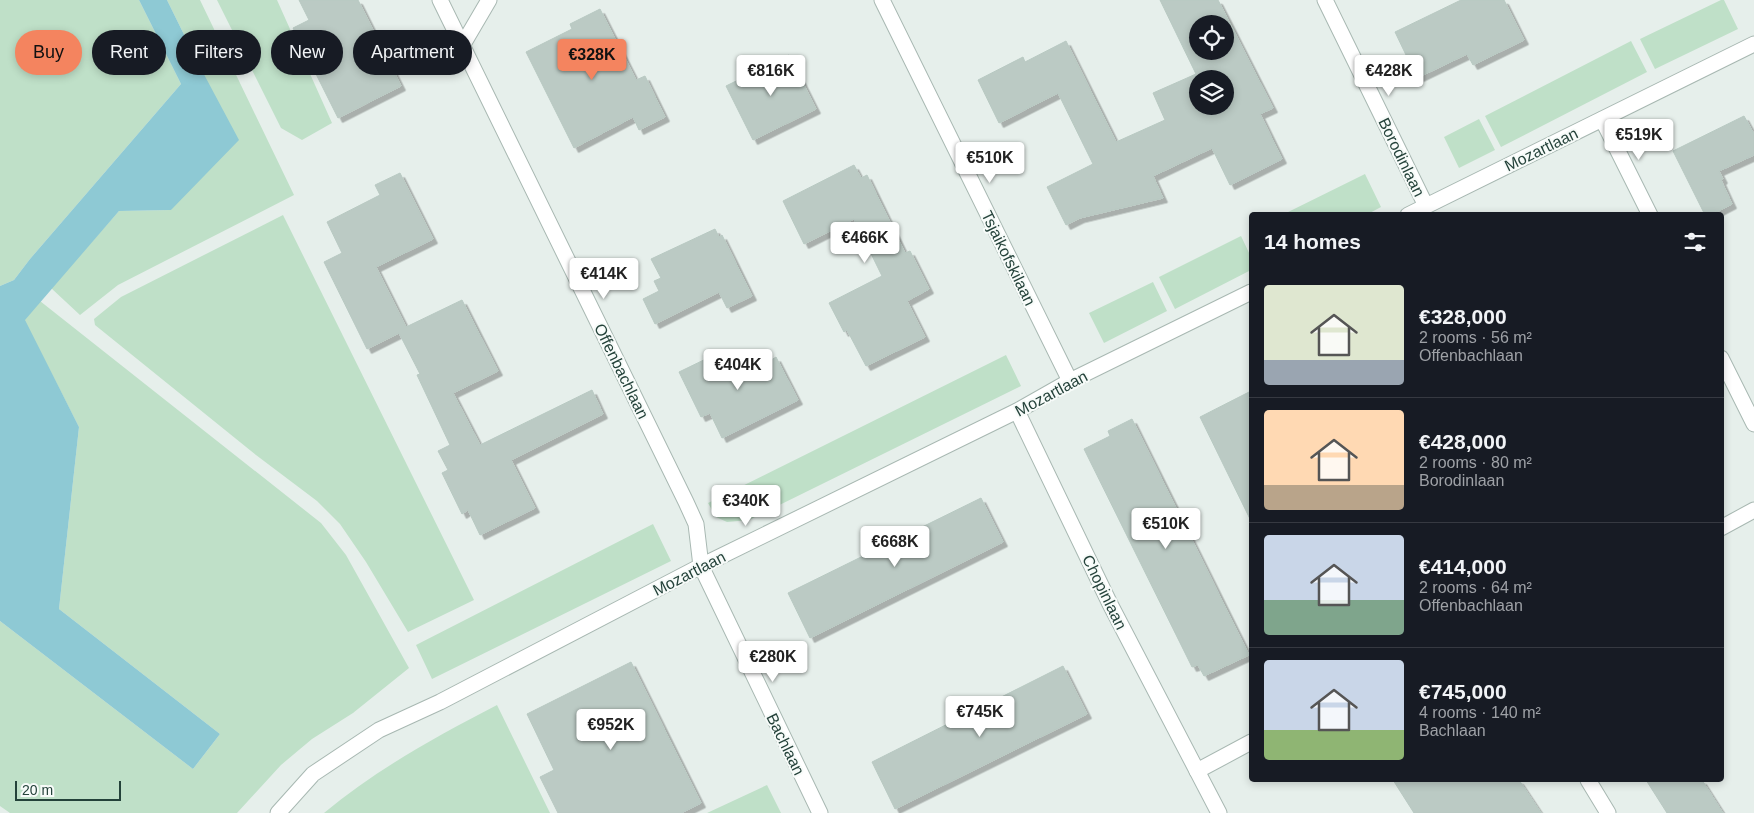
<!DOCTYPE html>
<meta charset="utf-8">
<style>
:root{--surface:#171b24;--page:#242831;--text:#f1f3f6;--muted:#9ea1a6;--line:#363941;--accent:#f4845f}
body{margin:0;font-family:Helvetica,sans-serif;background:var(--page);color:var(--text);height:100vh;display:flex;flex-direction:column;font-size:19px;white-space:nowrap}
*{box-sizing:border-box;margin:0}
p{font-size:16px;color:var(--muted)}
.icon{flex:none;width:28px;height:28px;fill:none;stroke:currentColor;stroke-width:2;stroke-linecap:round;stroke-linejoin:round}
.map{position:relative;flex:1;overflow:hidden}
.details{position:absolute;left:1249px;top:212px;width:475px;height:570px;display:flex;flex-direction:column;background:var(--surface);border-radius:5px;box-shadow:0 2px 8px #0003}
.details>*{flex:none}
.top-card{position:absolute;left:15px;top:30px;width:475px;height:45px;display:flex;gap:10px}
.fabs{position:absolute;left:1189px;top:15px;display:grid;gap:10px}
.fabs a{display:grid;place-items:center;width:45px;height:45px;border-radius:50%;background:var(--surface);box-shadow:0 2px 8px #0003;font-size:25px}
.scale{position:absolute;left:15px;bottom:12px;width:106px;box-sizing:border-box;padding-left:5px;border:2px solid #24423a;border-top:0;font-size:14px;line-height:18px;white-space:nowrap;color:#24423a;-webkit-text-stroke:4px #f7fbf9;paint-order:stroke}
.price{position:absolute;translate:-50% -42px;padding:0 11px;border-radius:5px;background:#fff;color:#222;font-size:16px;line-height:32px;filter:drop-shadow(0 1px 2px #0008)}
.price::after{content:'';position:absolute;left:50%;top:30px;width:15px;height:11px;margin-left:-8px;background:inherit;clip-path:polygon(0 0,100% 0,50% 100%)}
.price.on{background:var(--accent);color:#111}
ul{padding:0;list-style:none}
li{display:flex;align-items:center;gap:15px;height:125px;padding:0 15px}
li+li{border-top:1px solid var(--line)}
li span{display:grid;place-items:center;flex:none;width:140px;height:100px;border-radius:5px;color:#555}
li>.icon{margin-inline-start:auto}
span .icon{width:60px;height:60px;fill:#fffc;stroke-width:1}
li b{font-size:21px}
h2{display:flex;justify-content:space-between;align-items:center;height:60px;padding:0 15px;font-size:21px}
.chip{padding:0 18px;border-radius:22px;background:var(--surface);box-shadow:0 2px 8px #0003;font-size:18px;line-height:45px}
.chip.on{background:var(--accent);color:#111}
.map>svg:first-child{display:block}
</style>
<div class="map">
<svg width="1754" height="813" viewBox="0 0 1754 813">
<defs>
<filter id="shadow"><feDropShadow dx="4.5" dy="4.5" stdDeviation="0" flood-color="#0004"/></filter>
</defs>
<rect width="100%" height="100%" fill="#e6efeb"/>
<path fill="#bfe0c8" d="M0,0h139l42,84 -151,175 -16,21 -14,6z
M167,0h33l94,195 -176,90 -38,30 -29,-27 68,-77 52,-1 28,-145z
M217,0h60l55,123 -30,17 -21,-12z
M1721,0h3l14,29 -83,40 -15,-30z
M1631,41l16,31 -146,75 -16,-31z
M1479,119l16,31 -36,18 -15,-31z
M1365,174l16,33 -15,8h-84z
M283,215l191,385 -66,32 -42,-70 -26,-38 -23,-23 -61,-46 -161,-130 -1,-6 27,-22z
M1241,236l10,21v13l-76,39 -16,-32z
M1153,282l14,29 -63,32 -15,-30z
M40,301l281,222 25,32 63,113 -56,45 -41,26 -31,26 -44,48h-227l-10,-7v-185l193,148 27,-35 -161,-125 20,-182 -55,-107z
M1006,355l15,31 -272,134 -22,2 -11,-5 -8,-14z
M653,524l18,37 -239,118 -16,-34z
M497,705l53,108h-226c53,-44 113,-77 173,-108z
M767,785l14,28h-74z"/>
<path fill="#8ec9d4" d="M139,0h28l32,65 40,75 -68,70 -52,1 -94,109 54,107 -20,182 161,125 -27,35 -193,-148v-335l14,-6 16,-21 151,-175z"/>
<path fill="#bbcac4" stroke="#b8c9c2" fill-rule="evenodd" filter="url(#shadow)" d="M299,0h59l43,86 -63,32 -45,-90 16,-8z
M1160,0h58l55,108 -13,6 22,45 -52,26 -18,-37 -59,28 10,22 -83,20 -14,7 -19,-38 46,-23 -35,-71 -59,30 -21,-43 45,-23 2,5 41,-21 50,101 49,-22 -12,-27 43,-19zM1198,24h27v27h-27zM1198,79h27v27h-27z
M1461,0h43l20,40 -51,25 -6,-11 -50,24 -22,-46z
M600,9l36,71 9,-4 20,41 -26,13 -6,-13 -59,31 -48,-96 46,-23 -2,-5z
M789,55l27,54 -63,31 -27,-54z
M1744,116l10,18v21l-35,16 4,8 -2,1 11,24 -21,11h-6l-32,-64z
M854,165l7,13 6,-3 38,78 5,-2 19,38 -22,12 18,36 -59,29 -19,-36 -3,2 -15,-29 53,-27 -28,-57 -50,25 -21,-43z
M400,173l33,66 -57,28 30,60 56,-27 36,71 -45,22 27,52 112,-55 11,24 -92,46 24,48 -55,27 -12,-25 -6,4 -20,-41 6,-3 -10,-19 12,-6 -33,-70 3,-1 -21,-41 -32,16 -43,-87 18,-9 -15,-31 53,-27 -5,-10z
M715,229l4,8 3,-2 30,61 -25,12 -8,-16 -64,32 -12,-25 16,-8 -5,-10 7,-3 -10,-19z
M763,351l5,11 8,-5 22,43 -76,38 -12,-25 -9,4 -22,-45 33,-16 8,17z
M1251,391v130l-51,-104z
M1132,419l117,236 -45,21 -6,-11 -6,2 -108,-218 26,-13 -2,-5z
M981,498l22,44 -193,96 -22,-45z
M631,662l70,141 -20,10h-123l-18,-36 14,-7 -27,-56z
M1063,666l24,48 -192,95 -23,-47z
M1393,780h126l22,33h-127z
M1646,780h56l21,33h-56z"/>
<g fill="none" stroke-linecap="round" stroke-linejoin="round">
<defs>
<path id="service" d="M1721,528l33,-18
M1197,771l54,-29"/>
<path id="minor" d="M440,0l246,502 10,22 5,42 119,247
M882,0l188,381
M1325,0l101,206
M462,46l27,-46
M1602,119l48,96
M1408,215l346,-171
M1721,358l33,66
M1017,411l93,193 109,209
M1588,780l20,33
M278,813l35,-39 66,-44 61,-28 261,-136 316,-155 53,-30 181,-89"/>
</defs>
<use href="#service" stroke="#a8b8b2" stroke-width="17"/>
<use href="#minor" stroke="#a8b8b2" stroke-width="17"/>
<use href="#service" stroke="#fff" stroke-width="15"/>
<use href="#minor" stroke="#fff" stroke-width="15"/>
</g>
<g text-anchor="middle" stroke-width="4" stroke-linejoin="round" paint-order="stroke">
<g font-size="16" fill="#24423a" stroke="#f7fbf9">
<text transform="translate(1541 149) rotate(-26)" y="6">Mozartlaan</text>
<text transform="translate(1402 157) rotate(64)" y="6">Borodinlaan</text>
<text transform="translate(1009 258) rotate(64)" y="6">Tsjaikofskilaan</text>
<text transform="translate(622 371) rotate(64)" y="6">Offenbachlaan</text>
<text transform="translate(1051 393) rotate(-28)" y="6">Mozartlaan</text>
<text transform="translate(689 573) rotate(-27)" y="6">Mozartlaan</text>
<text transform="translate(1105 592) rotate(64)" y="6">Chopinlaan</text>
<text transform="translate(786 744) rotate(64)" y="6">Bachlaan</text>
</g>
</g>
</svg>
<div class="fabs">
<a><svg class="icon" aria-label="locate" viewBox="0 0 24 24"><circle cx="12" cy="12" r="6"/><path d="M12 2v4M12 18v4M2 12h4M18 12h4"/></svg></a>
<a><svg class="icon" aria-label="layers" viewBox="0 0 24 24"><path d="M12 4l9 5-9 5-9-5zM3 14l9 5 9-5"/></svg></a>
</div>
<div class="scale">20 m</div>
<b class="price on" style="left:592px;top:81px">€328K</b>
<b class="price" style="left:771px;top:97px">€816K</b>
<b class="price" style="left:1389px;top:97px">€428K</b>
<b class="price" style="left:1639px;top:161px">€519K</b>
<b class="price" style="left:990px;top:184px">€510K</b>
<b class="price" style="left:865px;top:264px">€466K</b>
<b class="price" style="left:604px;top:300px">€414K</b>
<b class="price" style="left:738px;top:391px">€404K</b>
<b class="price" style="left:746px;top:527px">€340K</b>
<b class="price" style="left:1166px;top:550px">€510K</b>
<b class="price" style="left:895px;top:568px">€668K</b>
<b class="price" style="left:773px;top:683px">€280K</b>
<b class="price" style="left:980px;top:738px">€745K</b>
<b class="price" style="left:611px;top:751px">€952K</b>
<div class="top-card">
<a class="chip on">Buy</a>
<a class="chip">Rent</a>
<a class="chip">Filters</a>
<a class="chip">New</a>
<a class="chip">Apartment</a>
</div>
<section class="details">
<h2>14 homes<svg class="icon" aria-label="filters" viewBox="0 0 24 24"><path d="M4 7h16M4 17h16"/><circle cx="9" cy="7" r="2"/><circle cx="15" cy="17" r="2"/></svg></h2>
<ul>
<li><span style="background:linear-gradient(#dfe7d0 75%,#9aa5b1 0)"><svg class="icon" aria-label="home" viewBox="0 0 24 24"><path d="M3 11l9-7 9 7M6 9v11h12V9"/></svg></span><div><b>€328,000</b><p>2 rooms · 56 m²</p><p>Offenbachlaan</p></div></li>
<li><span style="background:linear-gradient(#ffd9b3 75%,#b9a48a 0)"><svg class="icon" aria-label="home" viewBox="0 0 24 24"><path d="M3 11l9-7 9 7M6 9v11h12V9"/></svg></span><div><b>€428,000</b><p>2 rooms · 80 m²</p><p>Borodinlaan</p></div></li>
<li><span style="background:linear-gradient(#c9d6e8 65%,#7fa58c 0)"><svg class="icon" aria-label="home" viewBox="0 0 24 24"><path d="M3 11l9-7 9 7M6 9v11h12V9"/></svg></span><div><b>€414,000</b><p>2 rooms · 64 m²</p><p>Offenbachlaan</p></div></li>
<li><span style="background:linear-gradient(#c9d6e8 70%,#8fb573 0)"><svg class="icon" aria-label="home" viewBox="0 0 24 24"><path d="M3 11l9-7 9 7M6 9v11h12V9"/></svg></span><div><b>€745,000</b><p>4 rooms · 140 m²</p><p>Bachlaan</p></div></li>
</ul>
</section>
</div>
